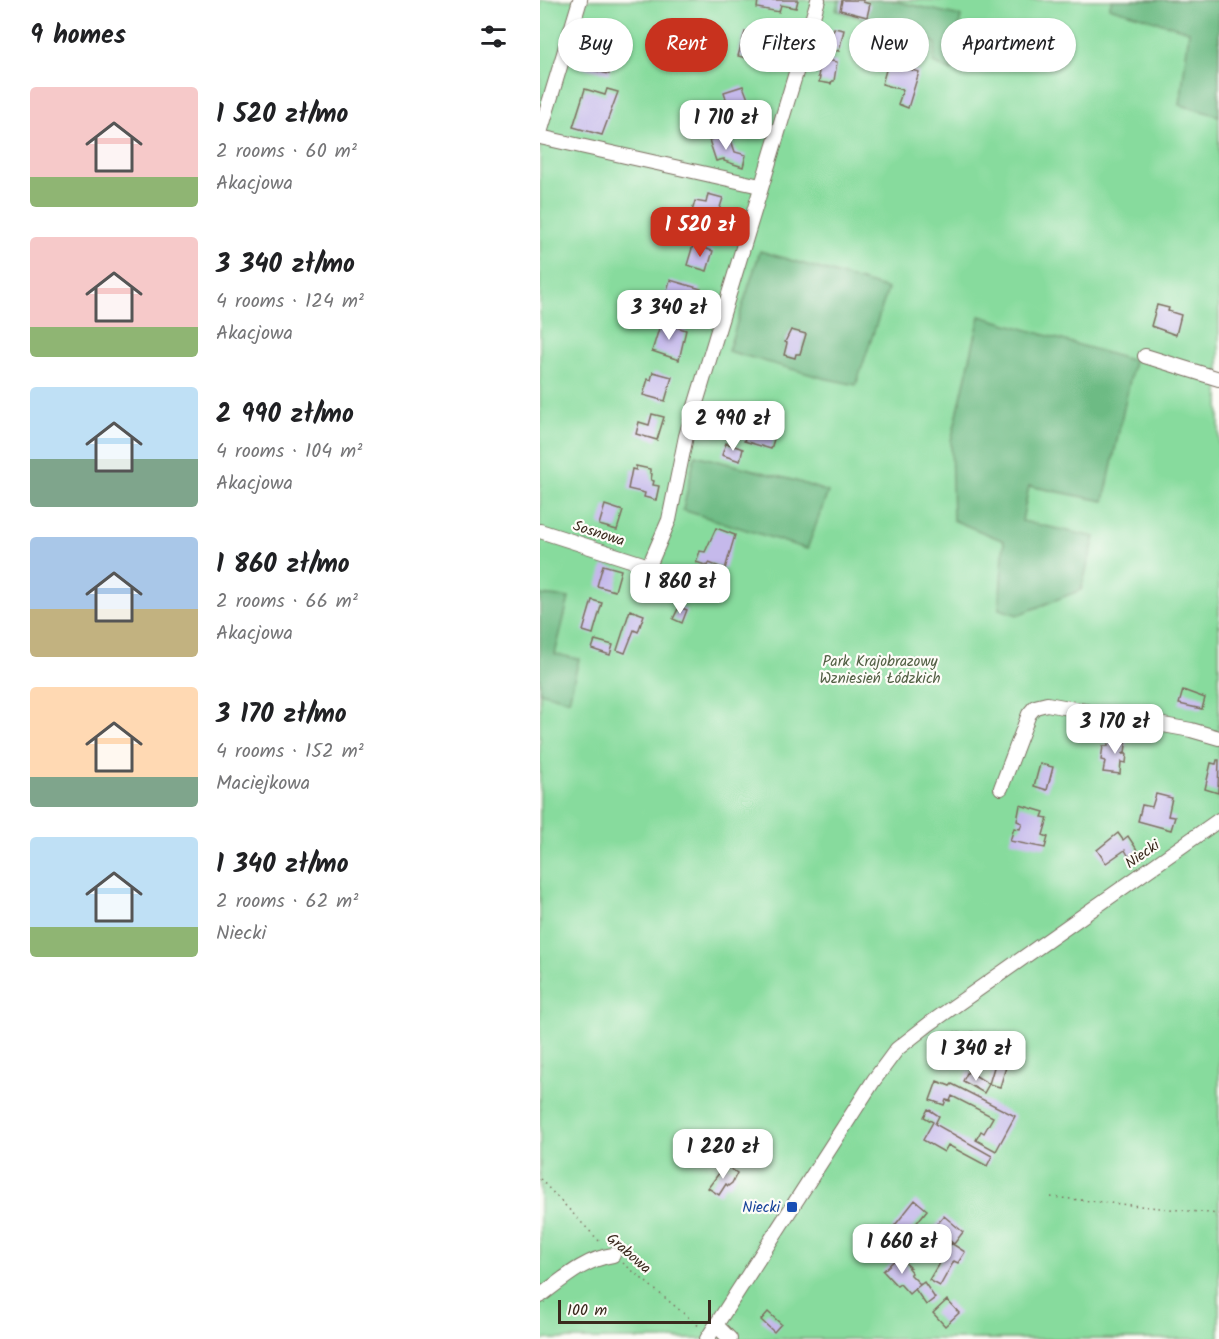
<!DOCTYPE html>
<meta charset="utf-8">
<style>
:root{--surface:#fff;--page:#f6f6f6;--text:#202124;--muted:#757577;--accent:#c8321e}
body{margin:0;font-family:Kalam,sans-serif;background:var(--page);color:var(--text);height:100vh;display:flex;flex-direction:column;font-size:22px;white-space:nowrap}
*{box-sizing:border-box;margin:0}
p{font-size:20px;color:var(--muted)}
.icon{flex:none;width:33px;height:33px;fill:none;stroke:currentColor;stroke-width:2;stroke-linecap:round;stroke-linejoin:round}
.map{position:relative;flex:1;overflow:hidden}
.drawer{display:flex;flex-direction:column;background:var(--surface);width:540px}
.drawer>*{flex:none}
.guide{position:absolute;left:18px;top:18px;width:570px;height:54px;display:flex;gap:12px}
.scale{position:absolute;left:18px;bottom:15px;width:153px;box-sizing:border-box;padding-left:6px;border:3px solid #3b2a1e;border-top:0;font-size:16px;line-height:21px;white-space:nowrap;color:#3b2a1e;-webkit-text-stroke:4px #fdfcf7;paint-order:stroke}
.price{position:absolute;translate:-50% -51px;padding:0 14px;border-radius:12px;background:#fff;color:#222;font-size:20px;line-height:39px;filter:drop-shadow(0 2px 3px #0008)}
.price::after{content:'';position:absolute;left:50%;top:36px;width:18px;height:14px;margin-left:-9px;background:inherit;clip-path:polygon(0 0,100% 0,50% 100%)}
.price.current{background:var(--accent);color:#fff}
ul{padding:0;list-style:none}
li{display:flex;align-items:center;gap:18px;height:150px;padding:0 30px}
li span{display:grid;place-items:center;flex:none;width:168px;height:120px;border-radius:6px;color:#555}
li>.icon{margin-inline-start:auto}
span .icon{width:72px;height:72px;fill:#fffc;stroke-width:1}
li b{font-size:26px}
h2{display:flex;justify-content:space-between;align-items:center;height:72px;padding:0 30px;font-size:26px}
.chip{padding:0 21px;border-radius:27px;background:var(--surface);box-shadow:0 2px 4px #0004;font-size:21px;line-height:54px}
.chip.current{background:var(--accent);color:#fff}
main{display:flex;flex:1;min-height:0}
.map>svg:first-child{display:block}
</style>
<main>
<section class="drawer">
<h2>9 homes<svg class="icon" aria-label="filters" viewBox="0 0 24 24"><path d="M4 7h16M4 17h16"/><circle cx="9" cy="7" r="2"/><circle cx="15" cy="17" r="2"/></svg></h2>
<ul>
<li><span style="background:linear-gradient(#f6c9c9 75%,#8fb573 0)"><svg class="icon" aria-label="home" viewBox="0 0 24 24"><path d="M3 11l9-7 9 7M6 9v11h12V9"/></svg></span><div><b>1 520 zł/mo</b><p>2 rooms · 60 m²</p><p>Akacjowa</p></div></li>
<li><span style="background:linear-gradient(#f6c9c9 75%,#8fb573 0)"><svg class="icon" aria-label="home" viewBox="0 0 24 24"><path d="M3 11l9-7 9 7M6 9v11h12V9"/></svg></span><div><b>3 340 zł/mo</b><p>4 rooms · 124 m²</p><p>Akacjowa</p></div></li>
<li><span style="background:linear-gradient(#bfe0f5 60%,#7fa58c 0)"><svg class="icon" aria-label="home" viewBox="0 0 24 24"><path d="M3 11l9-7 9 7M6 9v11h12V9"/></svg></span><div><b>2 990 zł/mo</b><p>4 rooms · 104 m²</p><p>Akacjowa</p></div></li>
<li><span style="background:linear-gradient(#a9c7e8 60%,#c2b280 0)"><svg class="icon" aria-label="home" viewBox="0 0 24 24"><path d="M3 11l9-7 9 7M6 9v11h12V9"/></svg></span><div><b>1 860 zł/mo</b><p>2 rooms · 66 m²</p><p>Akacjowa</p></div></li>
<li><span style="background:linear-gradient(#ffd9b3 75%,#7fa58c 0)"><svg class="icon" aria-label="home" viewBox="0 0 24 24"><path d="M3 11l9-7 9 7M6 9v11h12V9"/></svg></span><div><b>3 170 zł/mo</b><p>4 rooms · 152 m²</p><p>Maciejkowa</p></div></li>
<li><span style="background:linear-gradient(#bfe0f5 75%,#8fb573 0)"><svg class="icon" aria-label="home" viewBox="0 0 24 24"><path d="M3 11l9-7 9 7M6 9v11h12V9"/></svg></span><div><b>1 340 zł/mo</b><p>2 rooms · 62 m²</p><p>Niecki</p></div></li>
</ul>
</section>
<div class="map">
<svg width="679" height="1339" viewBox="0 0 679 1339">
<rect width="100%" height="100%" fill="#fdfcf7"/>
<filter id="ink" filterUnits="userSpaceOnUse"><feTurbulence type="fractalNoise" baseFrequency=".0167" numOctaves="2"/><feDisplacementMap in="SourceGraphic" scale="12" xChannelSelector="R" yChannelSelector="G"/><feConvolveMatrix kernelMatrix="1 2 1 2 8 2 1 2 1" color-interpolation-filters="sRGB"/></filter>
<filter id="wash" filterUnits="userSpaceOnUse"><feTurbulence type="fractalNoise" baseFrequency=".008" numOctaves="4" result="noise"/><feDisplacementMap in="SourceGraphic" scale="24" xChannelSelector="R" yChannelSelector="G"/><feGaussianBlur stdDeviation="1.35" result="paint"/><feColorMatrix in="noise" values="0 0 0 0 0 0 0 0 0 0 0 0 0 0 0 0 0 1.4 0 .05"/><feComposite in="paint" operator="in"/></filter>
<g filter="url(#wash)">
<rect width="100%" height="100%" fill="#f8ecda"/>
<path fill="#87db9d" stroke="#61825e" stroke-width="1.5" d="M0,0h679v1339h-679z"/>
<path fill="#6dbb84" stroke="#547251" stroke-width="1.5" d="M299,0h51l71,16 -9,55 -19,-8 3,-20 -100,-33z
M572,0h107v116l-39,-11 9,-74 -80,-24z
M220,251l128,38 -32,96 -33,-7 -95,-27z
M440,316l154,45 -30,140 -75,-15 -7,35 73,16 -14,53 -63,25 -19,-6 5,-68 -51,-21 -2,-79z
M155,455l101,26 32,11 -21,57 -124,-39z
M0,595l29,3 -14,56 24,5 -10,41 -29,-8z"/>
<g id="blocks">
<path fill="#c5b9eb" d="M218,0h40l-2,8 -15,-3 -2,7 -22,-4z
M302,0h21v2l7,2 -3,13 -27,-7z
M294,28l10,2 -5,21 -10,-2z
M205,32l22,7 -2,9 18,4 -4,14 -41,-10z
M55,40l21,6 -7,28 -28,-7 3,-14 7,2z
M281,59l16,3 -3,19h-2l-1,3 -12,-2 1,-5h-2z
M348,63l31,9 -11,36 -10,-4 5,-14 -21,-6z
M203,86l7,18 12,4 -4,11 -19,-6 -8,3 -7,-24z
M45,89l20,6 2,-6 11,3 -16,43 -29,-8z
M189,134l6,18 11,3 -3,12 -19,-6v-2l-8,2 -7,-21z
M168,194l15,4 -5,16 8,3 -4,11 -18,-5 1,-4 -14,-4 4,-14 11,2z
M153,245l20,6 -6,20 -20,-6z
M130,280l31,9 -8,27 -16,-5 3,-13 -14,-4z
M617,305l12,3 -1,3 13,4 -5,20 -25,-9z
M121,322l25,8 -7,30 -27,-9z
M251,330l15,4 -6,20h-4l-1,4 -11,-3 3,-12 -2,-1z
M113,372l19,5 -7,24 -22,-6 5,-16 3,1z
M224,405l19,5 -12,39 -27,-8 5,-16 8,3z
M112,414l12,3 -7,23 -21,-6 3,-12 10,3z
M186,443l17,6 -3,12 -18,-6z
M96,466l14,3v4l2,1 -1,6 3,1 -1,4 6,1 -3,14 -12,-3 1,-4 -17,-4 4,-20 4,1z
M65,505l18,6 -6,19 -18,-5z
M176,528l19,7 -10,34 -16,-6 -1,3 -12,-4 4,-11 5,1z
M63,565l18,5 -6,21 -18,-5z
M133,582l18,5 -4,13 -18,-5z
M52,600l10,3 -9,31 -10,-3z
M139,607l8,3 -5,13 -9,-4z
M90,610l14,5 -6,17 -4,-2 -9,23 -8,-3z
M55,640l18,5 -3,10 -18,-6z
M643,690l22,8 -3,11 -23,-5z
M573,735l14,2 -2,16 -3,1h5l-1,9 -5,-1 -1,12 -17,-2 2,-11 -4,-1 2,-14h5l1,-6h3z
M677,760h2l-1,33 -13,-4 6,-26 5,1z
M500,764l13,3 -6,23 -13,-4z
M616,794l16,4 -4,18 7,1 -4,13 -33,-9 4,-16 10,2z
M480,805l24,7 -2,5 6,1 -5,17 5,2 -3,11 -35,-7 4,-13 6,1 2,-6 -5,-2z
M578,833l5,7 5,-4 10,15 -9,6 -4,-7 -19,13 -9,-13z
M415,1032l10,3 -1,4 4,2 4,-9 18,6 -4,12 -19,-6 -8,23 -15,-5z
M450,1043l8,3 -3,9 -8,-3z
M458,1054l11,3 -9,30 -11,-3z
M428,1071l21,13 -5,9 -21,-12z
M397,1081l13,5 2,-2 63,32 -19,35 -20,-11 5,-9 3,2 9,-16 -41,-21 -2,5 -4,-1 -2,5 -14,-5z
M388,1109l11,7 -4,8 57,32 -5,10 -39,-21 -4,7 -21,-12 10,-18 -9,-5z
M185,1165l12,8 -5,10 -4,3 -2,-2 -7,11 -11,-7z
M375,1200l12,10 -16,20 7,6 -10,12 -9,-7 3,-4 -10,-8z
M404,1216l19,16 -9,12 -20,-16z
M411,1243l14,9 -7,11 -4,-2 -14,25 -11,-6 13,-22 -2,-1 3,-5 2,1z
M358,1257l12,10 -2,1 4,5 -2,1 10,10 -11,10 -9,-10 -3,2 -14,-15z
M384,1282l11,16 -9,7 -11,-16z
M407,1300l12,13 -14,13 -12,-13z
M228,1312l13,12 -7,8 -13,-12z"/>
</g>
</g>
<g filter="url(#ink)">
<use href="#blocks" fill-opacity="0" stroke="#7d6e60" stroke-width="1.5"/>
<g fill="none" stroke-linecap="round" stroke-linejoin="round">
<defs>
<path id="minor" d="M0,133l40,-133
M0,137l220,49
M605,356l74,23
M0,531l109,35 20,-46 17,-84 132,-436
M461,788l28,-74 6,-7 12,-3 144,26 28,8
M0,1296c23,-17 45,-37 73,-41
M176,1325l14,14
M167,1339l167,-259 23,-31 32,-25 290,-204"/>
</defs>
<use href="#minor" stroke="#7d6e60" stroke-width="16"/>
<path stroke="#7d6e60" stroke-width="1.5" stroke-dasharray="1.5 4.5" stroke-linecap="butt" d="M0,1179l62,65
M511,1197l168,17
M83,1263l77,64"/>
<use href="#minor" stroke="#fff" stroke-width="14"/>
</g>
</g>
<rect fill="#1a4fb4" stroke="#fdfcf7" stroke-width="2" x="246" y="1201" width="12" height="12" rx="3"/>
<g text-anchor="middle" stroke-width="4.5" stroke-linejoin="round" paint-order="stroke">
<g font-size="15" fill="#3b2a1e" stroke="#fdfcf7">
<text transform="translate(59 533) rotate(18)" y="5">Sosnowa</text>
<text transform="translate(602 854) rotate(-35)" y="5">Niecki</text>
<text transform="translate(89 1253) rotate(41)" y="5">Grabowa</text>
</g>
<g font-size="15" fill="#525f44" stroke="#fdfcf7">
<text x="340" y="666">Park Krajobrazowy<tspan x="340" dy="17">Wzniesień Łódzkich</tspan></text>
</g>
<g font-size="15" fill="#164399" stroke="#fdfcf7" text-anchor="end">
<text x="240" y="1212">Niecki</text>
</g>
</g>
</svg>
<div class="scale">100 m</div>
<b class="price" style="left:186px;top:151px">1 710 zł</b>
<b class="price current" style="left:160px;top:258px">1 520 zł</b>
<b class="price" style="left:129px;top:341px">3 340 zł</b>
<b class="price" style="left:193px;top:452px">2 990 zł</b>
<b class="price" style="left:140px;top:615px">1 860 zł</b>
<b class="price" style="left:575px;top:755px">3 170 zł</b>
<b class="price" style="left:436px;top:1082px">1 340 zł</b>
<b class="price" style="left:183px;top:1180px">1 220 zł</b>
<b class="price" style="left:362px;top:1275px">1 660 zł</b>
<div class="guide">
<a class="chip">Buy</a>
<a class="chip current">Rent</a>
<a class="chip">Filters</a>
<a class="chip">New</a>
<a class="chip">Apartment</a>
</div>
</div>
</main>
